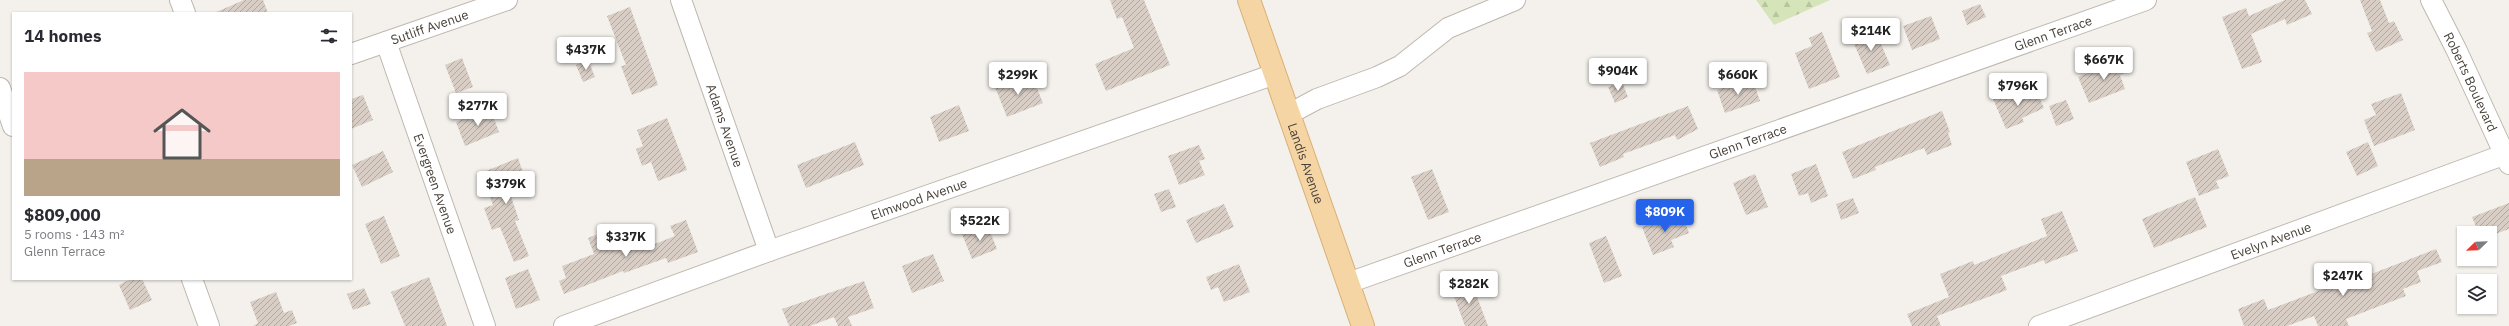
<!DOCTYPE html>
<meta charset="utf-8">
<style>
:root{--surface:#fff;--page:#f2f2f3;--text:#2b2b33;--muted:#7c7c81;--line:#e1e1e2;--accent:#2563eb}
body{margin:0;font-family:"IBM Plex Sans",sans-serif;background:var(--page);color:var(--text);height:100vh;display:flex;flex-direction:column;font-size:15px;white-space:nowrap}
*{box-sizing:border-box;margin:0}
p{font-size:13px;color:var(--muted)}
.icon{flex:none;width:22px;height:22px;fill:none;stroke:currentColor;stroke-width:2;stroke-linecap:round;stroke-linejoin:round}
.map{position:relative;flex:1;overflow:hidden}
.sheet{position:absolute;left:12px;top:12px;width:340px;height:268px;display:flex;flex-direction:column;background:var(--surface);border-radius:0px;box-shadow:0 1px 3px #0004}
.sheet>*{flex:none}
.needle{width:26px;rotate:247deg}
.buttons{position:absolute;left:2457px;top:226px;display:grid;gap:8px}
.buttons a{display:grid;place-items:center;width:40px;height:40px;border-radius:0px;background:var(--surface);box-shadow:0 1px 3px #0004;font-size:20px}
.price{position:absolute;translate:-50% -34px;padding:0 9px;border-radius:4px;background:#fff;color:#222;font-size:13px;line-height:26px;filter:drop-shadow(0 1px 2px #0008)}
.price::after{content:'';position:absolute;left:50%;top:24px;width:12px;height:9px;margin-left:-6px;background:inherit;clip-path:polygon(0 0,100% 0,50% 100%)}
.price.active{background:var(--accent);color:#fff}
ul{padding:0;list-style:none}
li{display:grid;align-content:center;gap:8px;height:212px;padding:0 12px}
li+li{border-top:1px solid var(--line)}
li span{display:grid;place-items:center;height:124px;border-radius:0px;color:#555}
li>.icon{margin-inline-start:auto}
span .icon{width:72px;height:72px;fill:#fffc;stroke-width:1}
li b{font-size:17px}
h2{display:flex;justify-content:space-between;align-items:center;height:48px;padding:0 12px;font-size:17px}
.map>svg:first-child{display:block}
</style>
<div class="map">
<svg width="2509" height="326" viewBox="0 0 2509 326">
<defs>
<pattern id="forest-firs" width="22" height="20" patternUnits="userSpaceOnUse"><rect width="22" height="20" fill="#d5e4b9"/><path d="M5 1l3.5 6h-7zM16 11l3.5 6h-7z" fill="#b8c5a0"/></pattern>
<pattern id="building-hatch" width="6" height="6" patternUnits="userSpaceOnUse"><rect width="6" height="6" fill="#d8cec5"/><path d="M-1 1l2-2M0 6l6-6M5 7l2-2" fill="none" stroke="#b1a9a1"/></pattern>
</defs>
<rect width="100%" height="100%" fill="#f4f1ec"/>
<path fill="url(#forest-firs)" d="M1756,0h74l-56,25z"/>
<path fill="url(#building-hatch)" d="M244,0h19l5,13h-54z
M1110,0h34l26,65 -64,26 -11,-27 39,-16 -12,-31 -5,2z
M2285,0h20l7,14 -25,11 -2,-6 -34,15 11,28 -20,7 -20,-52 24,-9 3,8z
M2360,0h20l9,23 5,-2 9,19 -27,12 -9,-19 5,-2z
M1980,4l6,13 -19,8 -5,-14z
M630,7l28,78 -26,10 -11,-29 5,-1 -19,-49z
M1931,16l9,23 -28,11 -9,-24z
M1875,30l15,35 -23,9 -15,-35z
M1822,32l18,45 -31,12 -14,-36 17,-7 -3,-8z
M462,58l11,29 -17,6 -11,-28z
M2125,59l4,12 -9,4 5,14 -36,14 -11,-26z
M588,60l7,17 -12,5 -7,-17z
M1023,76l3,8 8,-3 9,22 -36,14 -12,-30z
M1752,78l8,23 -35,12 -8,-23z
M1622,82l6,15 -13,6 -7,-16z
M2034,87l10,21 -22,10 2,4 -18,7 -13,-30 13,-6 3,5z
M2401,93l14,37 -41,16 -10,-26 12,-5 -5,-11z
M363,95l10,25 -22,9v-30z
M2066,100l8,19 -18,7 -7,-20z
M959,105l10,26 -30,11 -9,-25z
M1688,106l10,23 -21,11 -2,-5 -52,19 1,3 -24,10 -10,-24z
M490,108l9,24 -34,14 -9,-24z
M1942,111l8,21 -2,1 4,12 -25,10 -3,-7 -49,19 1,3 -23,9 -11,-27z
M667,118l20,52 -29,11 -7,-19 -9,4 -6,-17 7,-3 -6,-16z
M855,142l9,23 -58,23 -9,-23z
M2368,142l10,24 -21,10 -11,-24z
M1199,145l6,14 -6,2 6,14 -26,10 -11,-29z
M2218,149l11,27 -13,5 3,7 -20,8 -13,-34z
M383,151l10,21 -31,15 -10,-22z
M518,158l8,23 -18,7 11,32 -4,1 14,35 -15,6 -14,-35 -8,3 -8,-22 9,-3 -12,-32z
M1816,164l12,32 -17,7 -3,-10 -9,3 -8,-22z
M1432,169l17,43 -21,8 -17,-43z
M1755,174l13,33 -22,8 -13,-32z
M1169,189l7,18 -15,5 -7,-18z
M2195,197l12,30 -53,21 -12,-29z
M1853,198l6,15 -18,7 -5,-16z
M2509,203v26l-19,7v-3h-4l-3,-6 -6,2 -5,-12z
M1224,204l10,23 -38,16 -10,-23z
M2062,211l16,40 -33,13 -1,-4 -43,16 6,14 -70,26 4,10h-29l-5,-12 42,-17 -9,-23 33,-13 1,4 73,-29 -6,-17z
M1681,212l8,21 -18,7 3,7 -21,8 -11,-28z
M384,216l16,40 -19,8 -16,-40z
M686,220l12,32 -30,11 -2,-5 -42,15 -1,-2 -59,23 -5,-13 7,-3 -4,-12 32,-12 -6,-16 13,-5 6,16 31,-11 4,11 33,-13 -5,-10z
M987,224l10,25 -25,10 -10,-25z
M1606,236l16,40 -18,7 -15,-40z
M2436,249l6,13 -25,9 4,11 -18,7 3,7 -60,23 3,7h-31l-4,-10 -27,10h-43l-6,-17 26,-10 4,11 66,-25 1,3z
M933,254l11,27 -32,12 -10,-27z
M1239,264l11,28 -26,10 -6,-15 -7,3 -5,-13z
M528,269l12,31 -24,9 -11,-31z
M429,277l18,49h-42l-14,-34z
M131,279h11l10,21 -22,10 -11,-25z
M864,281l10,27 -26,9 4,9h-14l-4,-9 -24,9h-21l-7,-17z
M1471,281l17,45h-23l-14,-38z
M364,288l7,16 -18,6 -6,-16z
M276,292l8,21 8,-3 5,13 -8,3h-36l5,-3 -8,-21z"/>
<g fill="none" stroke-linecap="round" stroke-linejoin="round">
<defs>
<g id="minor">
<path d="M180,0l5,13"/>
<path id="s1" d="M681,0l88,251"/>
<path id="s2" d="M2431,0l25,49 53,115"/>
<path id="s3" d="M386,42l99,284"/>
<path id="s4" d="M351,54l156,-54"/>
<path d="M0,88l13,38"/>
<path d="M1289,114l28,-15 60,-22 23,-11 48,-38 67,-28"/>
<path d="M192,279l17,47"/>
<path id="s5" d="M1348,283l798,-283"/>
<path id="s6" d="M564,326l205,-75 506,-177"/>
<path id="s7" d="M2039,326l464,-171"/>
</g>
<g id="major">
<path id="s8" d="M1249,0l114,326"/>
</g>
</defs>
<use href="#minor" stroke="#bfb7af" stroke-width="22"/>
<use href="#major" stroke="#d9b075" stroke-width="24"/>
<use href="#minor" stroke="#fff" stroke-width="20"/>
<use href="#major" stroke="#f5d5a4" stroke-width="22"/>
</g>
<g text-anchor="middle" stroke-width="4" stroke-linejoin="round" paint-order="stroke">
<g font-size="13" fill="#48413a" stroke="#fff">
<text dy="5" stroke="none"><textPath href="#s4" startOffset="83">Sutliff Avenue</textPath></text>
<text dy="5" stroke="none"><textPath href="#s5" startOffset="748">Glenn Terrace</textPath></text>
<text dy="5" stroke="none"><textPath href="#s2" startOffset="91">Roberts Boulevard</textPath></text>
<text dy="5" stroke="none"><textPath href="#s1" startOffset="133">Adams Avenue</textPath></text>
<text dy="5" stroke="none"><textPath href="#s5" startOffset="424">Glenn Terrace</textPath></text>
<text dy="5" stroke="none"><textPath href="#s8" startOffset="173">Landis Avenue</textPath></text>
<text dy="5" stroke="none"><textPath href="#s3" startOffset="150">Evergreen Avenue</textPath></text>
<text dy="5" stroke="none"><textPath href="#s6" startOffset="377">Elmwood Avenue</textPath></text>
<text dy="5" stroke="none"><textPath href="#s7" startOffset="247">Evelyn Avenue</textPath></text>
<text dy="5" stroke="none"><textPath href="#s5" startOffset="100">Glenn Terrace</textPath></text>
</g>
</g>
</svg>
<div class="buttons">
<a><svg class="needle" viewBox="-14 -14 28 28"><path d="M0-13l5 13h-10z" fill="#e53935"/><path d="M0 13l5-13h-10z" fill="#7c7c81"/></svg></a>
<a><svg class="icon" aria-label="layers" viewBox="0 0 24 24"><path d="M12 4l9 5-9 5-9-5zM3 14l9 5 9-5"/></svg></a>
</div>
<b class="price" style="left:1871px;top:52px">$214K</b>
<b class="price" style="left:586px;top:71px">$437K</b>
<b class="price" style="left:2104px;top:81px">$667K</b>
<b class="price" style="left:1618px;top:92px">$904K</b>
<b class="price" style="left:1018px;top:96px">$299K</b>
<b class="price" style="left:1738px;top:96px">$660K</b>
<b class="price" style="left:2018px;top:107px">$796K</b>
<b class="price" style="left:478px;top:127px">$277K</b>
<b class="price" style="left:506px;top:205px">$379K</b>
<b class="price active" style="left:1665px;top:233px">$809K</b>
<b class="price" style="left:980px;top:242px">$522K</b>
<b class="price" style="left:626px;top:258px">$337K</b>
<b class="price" style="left:2343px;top:297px">$247K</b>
<b class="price" style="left:1469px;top:305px">$282K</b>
<section class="sheet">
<h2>14 homes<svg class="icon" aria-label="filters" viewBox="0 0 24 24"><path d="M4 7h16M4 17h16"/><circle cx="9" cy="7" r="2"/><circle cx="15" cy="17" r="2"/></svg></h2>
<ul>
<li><span style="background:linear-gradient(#f6c9c9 70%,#b9a48a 0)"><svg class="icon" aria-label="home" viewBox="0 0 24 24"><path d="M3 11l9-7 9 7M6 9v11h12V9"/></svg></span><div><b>$809,000</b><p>5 rooms · 143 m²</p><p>Glenn Terrace</p></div></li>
</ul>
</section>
</div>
